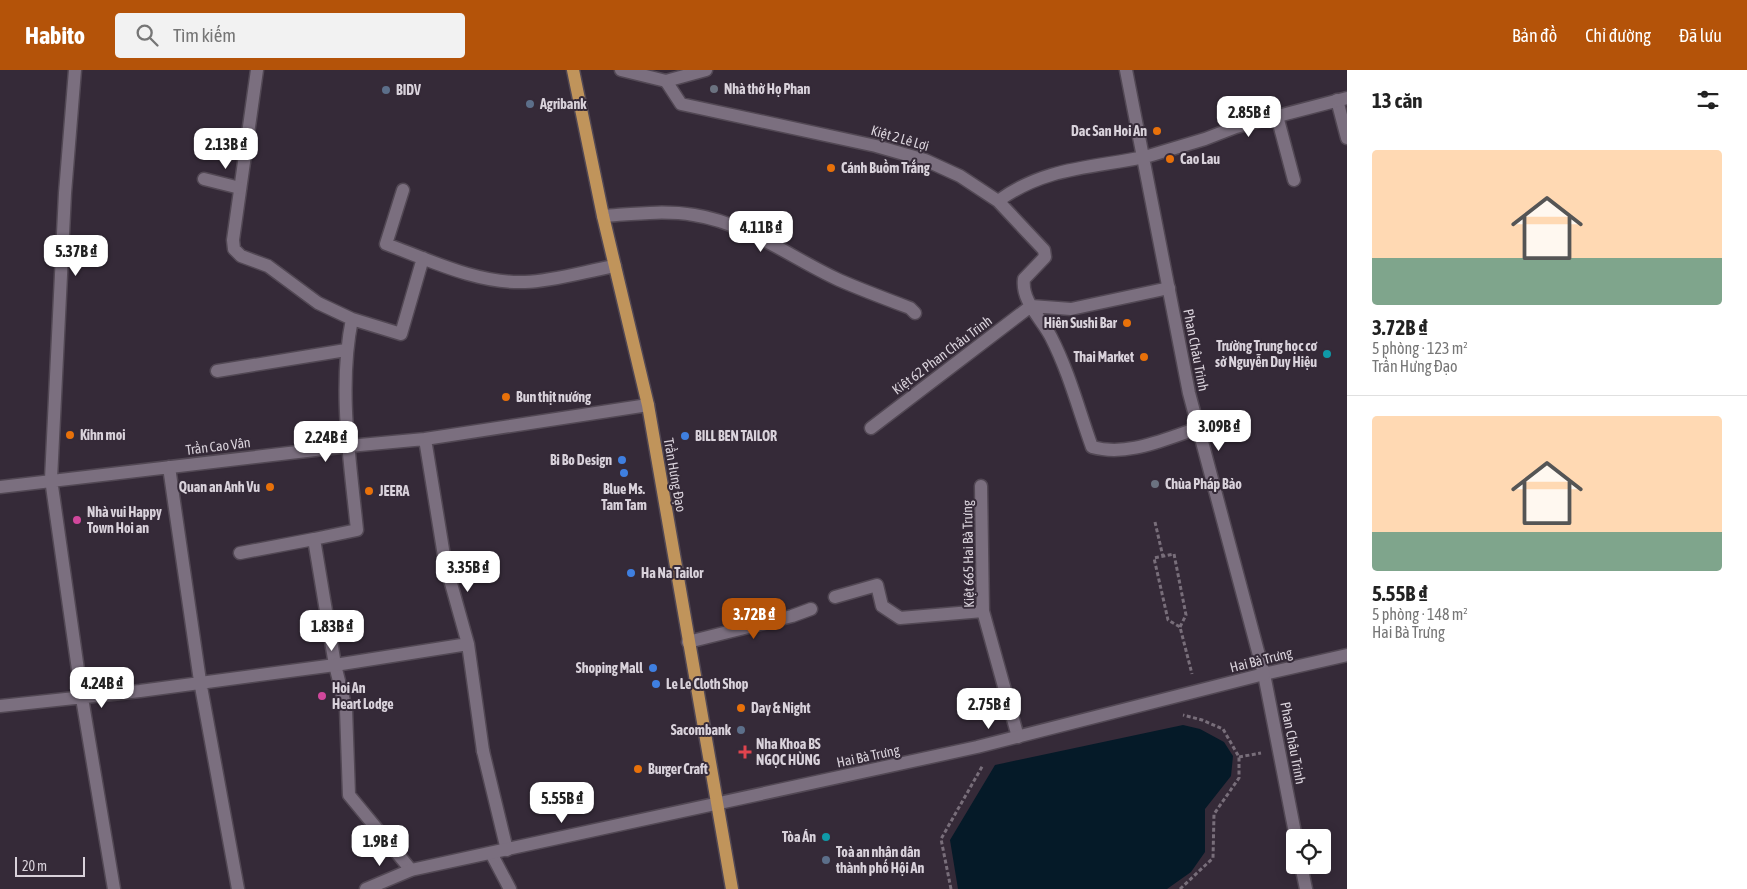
<!DOCTYPE html>
<html lang="vi">
<meta charset="utf-8">
<style>
:root{--surface:#fff;--page:#f2f2f2;--text:#222;--muted:#767676;--line:#e0e0e0;--accent:#b45309}
body{margin:0;font-family:"Asap Condensed",sans-serif;background:var(--page);color:var(--text);height:100vh;display:flex;flex-direction:column;font-size:19px;white-space:nowrap}
*{box-sizing:border-box;margin:0}
p{font-size:16px;color:var(--muted)}
.icon{flex:none;width:28px;height:28px;fill:none;stroke:currentColor;stroke-width:2;stroke-linecap:round;stroke-linejoin:round}
.map{position:relative;flex:1;overflow:hidden}
.panel{display:flex;flex-direction:column;background:var(--surface);width:400px}
.panel>*{flex:none}
.controls{position:absolute;left:1286px;top:759px;display:grid;gap:10px}
.controls a{display:grid;place-items:center;width:45px;height:45px;border-radius:5px;background:var(--surface);box-shadow:0 2px 12px #0003;font-size:25px}
.scale{position:absolute;left:15px;bottom:12px;width:70px;box-sizing:border-box;padding-left:5px;border:2px solid #d9d2db;border-top:0;font-size:14px;line-height:18px;white-space:nowrap;color:#d9d2db;-webkit-text-stroke:4px #352a38;paint-order:stroke}
.price{position:absolute;translate:-50% -42px;padding:0 11px;border-radius:10px;background:#fff;color:#222;font-size:16px;line-height:32px;filter:drop-shadow(0 1px 2px #0008)}
.price::after{content:'';position:absolute;left:50%;top:30px;width:15px;height:11px;margin-left:-8px;background:inherit;clip-path:polygon(0 0,100% 0,50% 100%)}
.price.selected{background:var(--accent);color:#fff}
ul{padding:0;list-style:none}
li{display:grid;align-content:center;gap:10px;height:265px;padding:0 25px}
li+li{border-top:1px solid var(--line)}
li span{display:grid;place-items:center;height:155px;border-radius:5px;color:#555}
li>.icon{margin-inline-start:auto}
span .icon{width:90px;height:90px;fill:#fffc;stroke-width:1}
li b{font-size:21px}
h2{display:flex;justify-content:space-between;align-items:center;height:60px;padding:0 25px;font-size:21px}
header{display:flex;align-items:center;gap:30px;box-sizing:border-box;height:70px;padding:0 25px;background:var(--accent);color:#fff}
header strong{font-size:24px}
nav{display:flex;gap:28px;margin-inline-start:auto;font-size:18px}
.search{width:350px;height:45px;background:var(--page);display:flex;align-items:center;gap:12px;box-sizing:border-box;padding:0 18px;border-radius:5px;color:var(--muted);font-size:19px}
main{display:flex;flex:1;min-height:0}
.map>svg:first-child{display:block}
</style>
<header>
<strong>Habito</strong>
<div class="search"><svg class="icon" aria-label="search" viewBox="0 0 24 24"><circle cx="10" cy="10" r="6"/><path d="M15 15l6 6"/></svg>Tìm kiếm</div>
<nav><a>Bản đồ</a><a>Chỉ đường</a><a>Đã lưu</a></nav>
</header>
<main>
<div class="map">
<svg width="1347" height="819" viewBox="0 0 1347 819">
<rect width="100%" height="100%" fill="#352a38"/>
<path fill="#051a28" d="M1183,655l17,4 24,13 9,14 -2,20 -26,33v43l-14,20 -24,17h-209l-8,-49 45,-75z"/>
<g fill="none" stroke-linecap="round" stroke-linejoin="round">
<defs>
<path id="lane" d="M257,0l-24,170 1,9 7,7 27,10 50,37 34,16
M666,11l15,23 195,42 49,14 35,16 38,25 46,49 1,7 -21,22c-3,22 18,40 27,58 18,35 28,74 41,110 36,10 72,-8 107,-19
M1337,30l10,38
M1277,46l17,64
M403,120l-17,54c43,16 92,40 139,38 29,-1 61,-11 90,-16
M998,131c47,-34 92,-33 147,-44
M217,301l129,-21
M871,358l160,-122 40,3 98,-21
M981,416l2,125 35,126
M240,483l74,-14
M835,527l42,-12 5,21 18,12 83,-7
M483,681l24,99
M411,800l-62,-75 -3,-86 -11,-44 -21,-126 43,-9c-7,-70 -19,-142 -5,-211l49,15 22,-76"/>
<path id="street" d="M75,0l-10,123 -14,286 31,219 32,191
M621,0l45,11 40,-11
M1126,0l63,323 75,281 32,164
M1145,87l60,-18 31,-12 111,-29
M204,109l36,9
M603,146c30,-2 61,-6 91,-1 53,8 97,43 145,65 23,10 47,19 71,28l5,5
M425,369l20,123 23,82 15,107
M169,397l31,214 38,208
M0,417l349,-41 76,-7 223,-34
M688,572l104,-26 19,-7
M1264,604l83,-19
M0,636l140,-15 195,-26 133,-21
M491,783l19,36
M1301,795l5,24"/>
<path id="secondary" d="M366,819l45,-19 566,-123 287,-73"/>
<path id="primary" d="M573,0l30,146 45,189 84,484"/>
</defs>
<use href="#lane" stroke="#524854" stroke-width="15"/>
<use href="#street" stroke="#524854" stroke-width="15"/>
<use href="#secondary" stroke="#524854" stroke-width="15"/>
<use href="#primary" stroke="#524854" stroke-width="15"/>
<path stroke="#786e7a" stroke-width="3" stroke-dasharray="4 2.5" stroke-linecap="butt" d="M1155,452l8,35
M1180,557l6,-12 -12,-61 -20,4 14,62 12,7 12,47
M1239,687l22,-4
M951,819l-10,-50 42,-74
M1180,819l33,-31 1,-44 25,-36v-21l-16,-28 -21,-9 -19,-5"/>
<use href="#lane" stroke="#7b6f7f" stroke-width="12"/>
<use href="#street" stroke="#7b6f7f" stroke-width="12"/>
<use href="#secondary" stroke="#7b6f7f" stroke-width="12"/>
<use href="#primary" stroke="#c0945b" stroke-width="12"/>
</g>
<g fill="#6b7280" stroke="#352a38" stroke-width="2">
<circle cx="714" cy="19" r="5"/>
<circle cx="1155" cy="414" r="5"/>
</g>
<g fill="#5c6f8a" stroke="#352a38" stroke-width="2">
<circle cx="386" cy="20" r="5"/>
<circle cx="530" cy="34" r="5"/>
<circle cx="741" cy="660" r="5"/>
<circle cx="826" cy="790" r="5"/>
</g>
<g fill="#e8710a" stroke="#352a38" stroke-width="2">
<circle cx="1157" cy="61" r="5"/>
<circle cx="1170" cy="89" r="5"/>
<circle cx="831" cy="98" r="5"/>
<circle cx="1127" cy="253" r="5"/>
<circle cx="1144" cy="287" r="5"/>
<circle cx="506" cy="327" r="5"/>
<circle cx="70" cy="365" r="5"/>
<circle cx="270" cy="417" r="5"/>
<circle cx="369" cy="421" r="5"/>
<circle cx="741" cy="638" r="5"/>
<circle cx="638" cy="699" r="5"/>
</g>
<g fill="#0f9aa8" stroke="#352a38" stroke-width="2">
<circle cx="1327" cy="284" r="5"/>
<circle cx="826" cy="767" r="5"/>
</g>
<g fill="#3f7fe0" stroke="#352a38" stroke-width="2">
<circle cx="685" cy="366" r="5"/>
<circle cx="622" cy="390" r="5"/>
<circle cx="624" cy="403" r="5"/>
<circle cx="631" cy="503" r="5"/>
<circle cx="653" cy="598" r="5"/>
<circle cx="656" cy="614" r="5"/>
</g>
<g fill="#d1479c" stroke="#352a38" stroke-width="2">
<circle cx="77" cy="450" r="5"/>
<circle cx="322" cy="626" r="5"/>
</g>
<path fill="#e0444e" stroke="#352a38" stroke-width="2" d="M742.5 674.5h5v5h5v5h-5v5h-5v-5h-5v-5h5z"/>
<g text-anchor="middle" stroke-width="4" stroke-linejoin="round" paint-order="stroke">
<g font-size="14" font-weight="bold" fill="#d9d2db" stroke="#352a38" text-anchor="start">
<text x="724" y="24">Nhà thờ Họ Phan</text>
<text x="396" y="25">BIDV</text>
<text x="540" y="39">Agribank</text>
<text x="1147" y="66" text-anchor="end">Dac San Hoi An</text>
<text x="1180" y="94">Cao Lau</text>
<text x="841" y="103">Cánh Buồm Trắng</text>
<text x="1117" y="258" text-anchor="end">Hiên Sushi Bar</text>
<text x="1317" y="281" text-anchor="end">Trường Trung học cơ<tspan x="1317" dy="16">sở Nguyễn Duy Hiệu</tspan></text>
<text x="1134" y="292" text-anchor="end">Thai Market</text>
<text x="516" y="332">Bun thịt nướng</text>
<text x="80" y="370">Kihn moi</text>
<text x="695" y="371">BILL BEN TAILOR</text>
<text x="612" y="395" text-anchor="end">Bi Bo Design</text>
<text x="1165" y="419">Chùa Pháp Bảo</text>
<text x="260" y="422" text-anchor="end">Quan an Anh Vu</text>
<text x="624" y="424" text-anchor="middle">Blue Ms.<tspan x="624" dy="16">Tam Tam</tspan></text>
<text x="379" y="426">JEERA</text>
<text x="87" y="447">Nhà vui Happy<tspan x="87" dy="16">Town Hoi an</tspan></text>
<text x="641" y="508">Ha Na Tailor</text>
<text x="643" y="603" text-anchor="end">Shoping Mall</text>
<text x="666" y="619">Le Le Cloth Shop</text>
<text x="332" y="623">Hoi An<tspan x="332" dy="16">Heart Lodge</tspan></text>
<text x="751" y="643">Day &amp; Night</text>
<text x="731" y="665" text-anchor="end">Sacombank</text>
<text x="756" y="679">Nha Khoa BS<tspan x="756" dy="16">NGỌC HÙNG</tspan></text>
<text x="648" y="704">Burger Craft</text>
<text x="816" y="772" text-anchor="end">Tòa Án</text>
<text x="836" y="787">Toà an nhân dân<tspan x="836" dy="16">thành phố Hội An</tspan></text>
</g>
<g font-size="14" fill="#d9d2db" stroke="#352a38">
<text transform="translate(900 68) rotate(16)" y="5">Kiệt 2 Lê Lợi</text>
<text transform="translate(1196 280) rotate(79)" y="5">Phan Châu Trinh</text>
<text transform="translate(942 285) rotate(-37)" y="5">Kiệt 62 Phan Châu Trinh</text>
<text transform="translate(218 376) rotate(-7)" y="5">Trần Cao Vân</text>
<text transform="translate(675 405) rotate(80)" y="5">Trần Hưng Đạo</text>
<text transform="translate(968 484) rotate(-91)" y="5">Kiệt 665 Hai Bà Trưng</text>
<text transform="translate(1261 590) rotate(-14)" y="5">Hai Bà Trưng</text>
<text transform="translate(1293 673) rotate(79)" y="5">Phan Châu Trinh</text>
<text transform="translate(868 686) rotate(-12)" y="5">Hai Bà Trưng</text>
</g>
</g>
</svg>
<div class="controls">
<a><svg class="icon" aria-label="locate" viewBox="0 0 24 24"><circle cx="12" cy="12" r="6"/><path d="M12 2v4M12 18v4M2 12h4M18 12h4"/></svg></a>
</div>
<div class="scale">20 m</div>
<b class="price" style="left:1249px;top:68px">2.85B ₫</b>
<b class="price" style="left:226px;top:100px">2.13B ₫</b>
<b class="price" style="left:761px;top:183px">4.11B ₫</b>
<b class="price" style="left:76px;top:207px">5.37B ₫</b>
<b class="price" style="left:1219px;top:382px">3.09B ₫</b>
<b class="price" style="left:326px;top:393px">2.24B ₫</b>
<b class="price" style="left:468px;top:523px">3.35B ₫</b>
<b class="price selected" style="left:754px;top:570px">3.72B ₫</b>
<b class="price" style="left:332px;top:582px">1.83B ₫</b>
<b class="price" style="left:102px;top:639px">4.24B ₫</b>
<b class="price" style="left:989px;top:660px">2.75B ₫</b>
<b class="price" style="left:562px;top:754px">5.55B ₫</b>
<b class="price" style="left:380px;top:797px">1.9B ₫</b>
</div>
<section class="panel">
<h2>13 căn<svg class="icon" aria-label="filters" viewBox="0 0 24 24"><path d="M4 7h16M4 17h16"/><circle cx="9" cy="7" r="2"/><circle cx="15" cy="17" r="2"/></svg></h2>
<ul>
<li><span style="background:linear-gradient(#ffd9b3 70%,#7fa58c 0)"><svg class="icon" aria-label="home" viewBox="0 0 24 24"><path d="M3 11l9-7 9 7M6 9v11h12V9"/></svg></span><div><b>3.72B ₫</b><p>5 phòng · 123 m²</p><p>Trần Hưng Đạo</p></div></li>
<li><span style="background:linear-gradient(#ffd9b3 75%,#7fa58c 0)"><svg class="icon" aria-label="home" viewBox="0 0 24 24"><path d="M3 11l9-7 9 7M6 9v11h12V9"/></svg></span><div><b>5.55B ₫</b><p>5 phòng · 148 m²</p><p>Hai Bà Trưng</p></div></li>
</ul>
</section>
</main>
